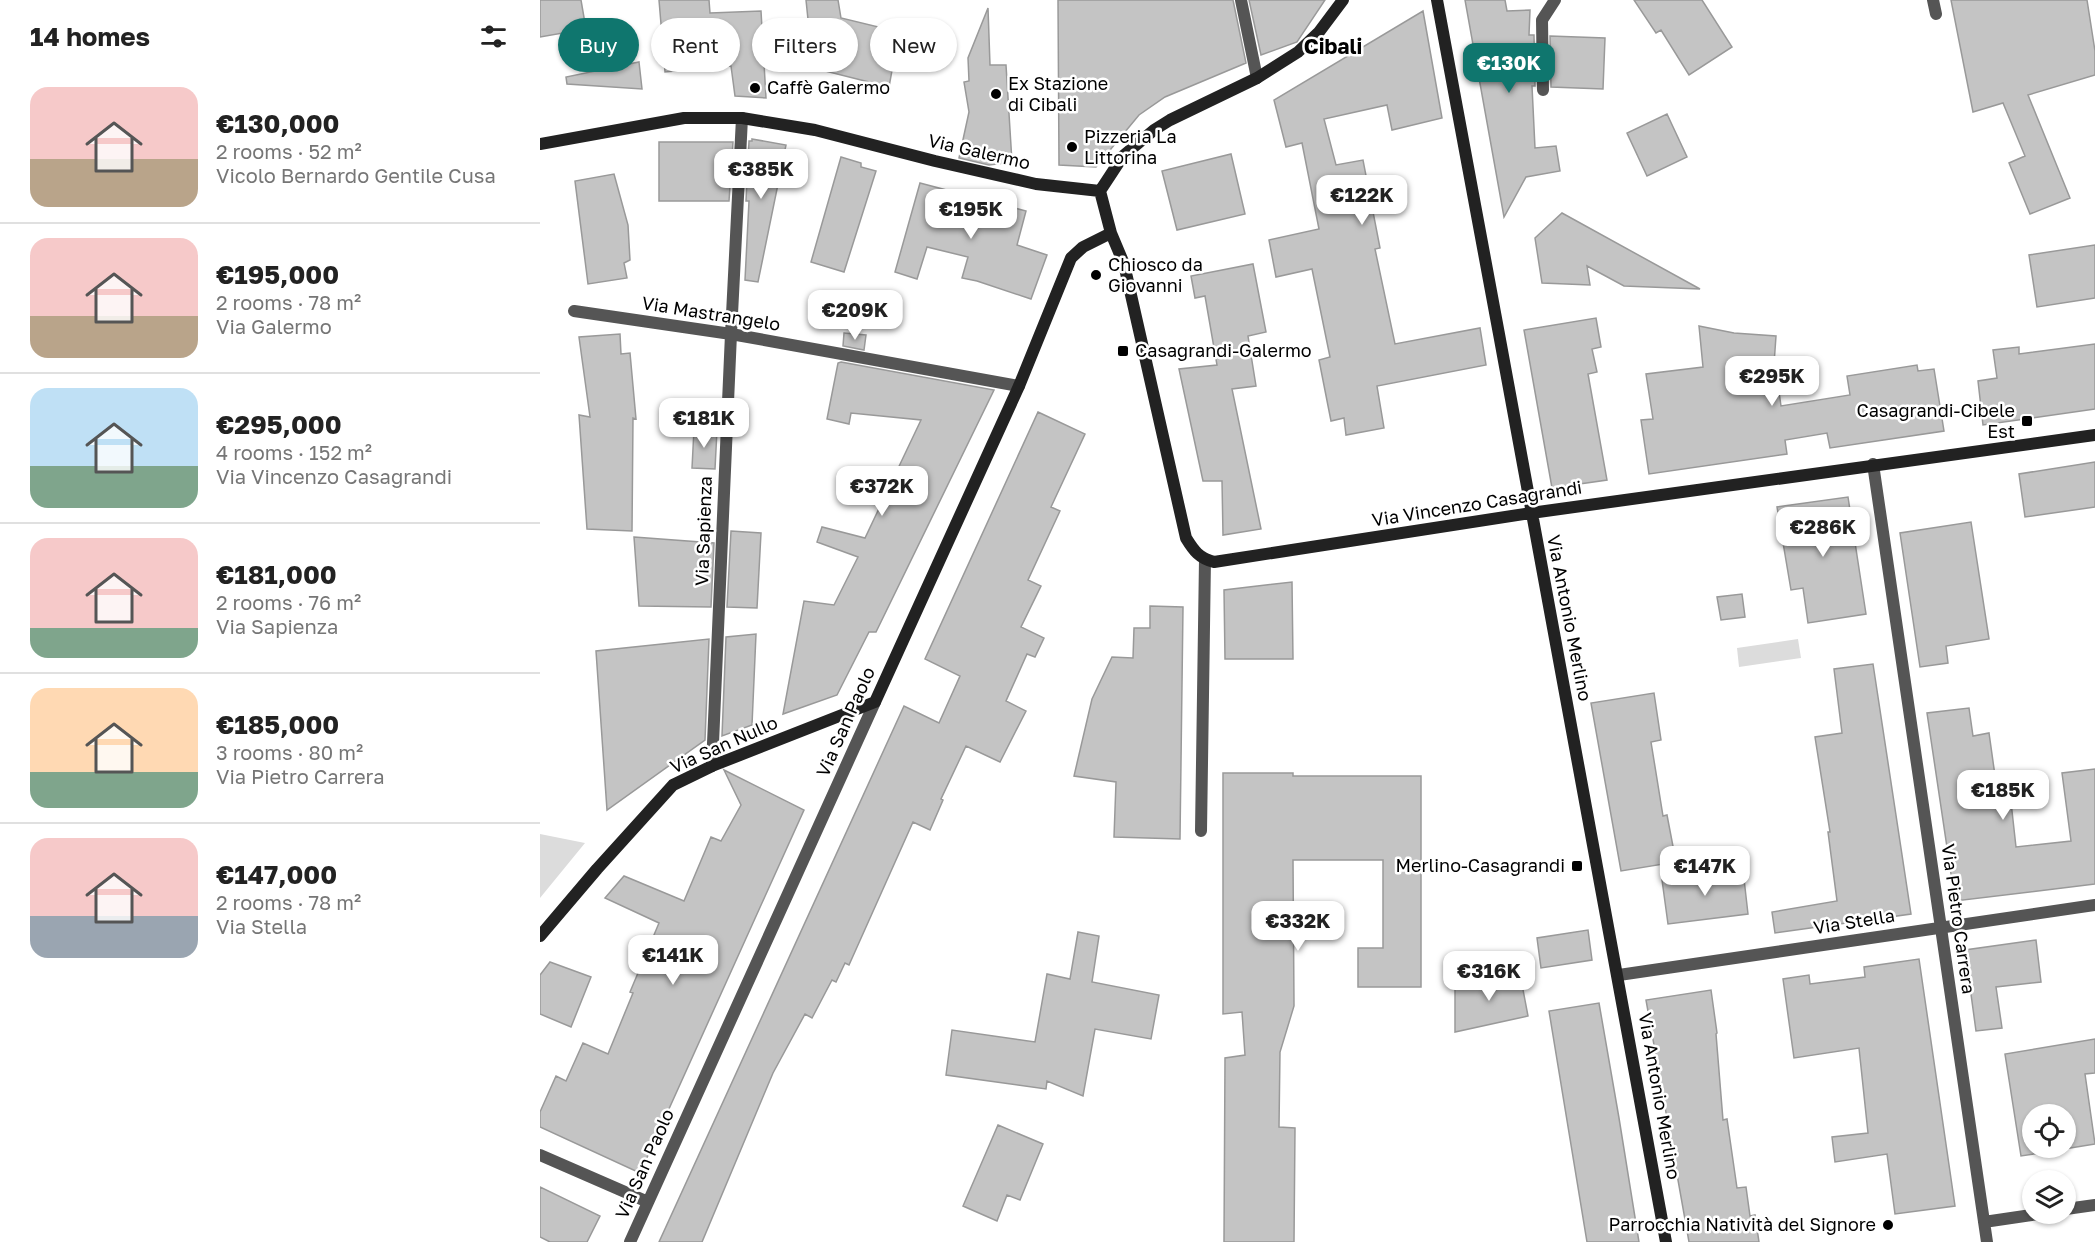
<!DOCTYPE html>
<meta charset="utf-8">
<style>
:root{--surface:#fff;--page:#f6f6f6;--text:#222;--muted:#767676;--line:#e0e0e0;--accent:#0f766e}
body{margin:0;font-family:"Golos Text",sans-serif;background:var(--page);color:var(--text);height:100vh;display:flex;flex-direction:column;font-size:22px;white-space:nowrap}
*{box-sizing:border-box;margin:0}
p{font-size:20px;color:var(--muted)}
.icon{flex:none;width:33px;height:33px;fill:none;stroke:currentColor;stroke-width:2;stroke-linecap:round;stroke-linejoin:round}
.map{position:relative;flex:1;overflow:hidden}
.panel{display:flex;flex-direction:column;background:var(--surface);width:540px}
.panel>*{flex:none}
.guide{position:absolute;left:18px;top:18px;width:570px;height:54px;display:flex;gap:12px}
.tools{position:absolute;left:1482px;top:1104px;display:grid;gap:12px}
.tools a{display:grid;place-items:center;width:54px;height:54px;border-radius:50%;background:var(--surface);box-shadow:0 2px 4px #0004;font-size:30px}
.price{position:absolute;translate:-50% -51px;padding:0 14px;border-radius:12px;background:#fff;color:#222;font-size:20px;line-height:39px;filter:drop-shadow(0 2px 3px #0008)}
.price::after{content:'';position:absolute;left:50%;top:36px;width:18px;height:14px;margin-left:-9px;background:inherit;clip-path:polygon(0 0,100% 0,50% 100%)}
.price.current{background:var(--accent);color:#fff}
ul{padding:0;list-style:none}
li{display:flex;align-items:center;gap:18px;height:150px;padding:0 30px}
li+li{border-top:2px solid var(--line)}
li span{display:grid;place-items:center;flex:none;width:168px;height:120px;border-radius:18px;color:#555}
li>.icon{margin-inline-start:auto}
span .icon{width:72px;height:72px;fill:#fffc;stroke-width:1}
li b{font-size:26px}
h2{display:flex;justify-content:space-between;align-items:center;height:72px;padding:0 30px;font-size:26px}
.pill{padding:0 21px;border-radius:27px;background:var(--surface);box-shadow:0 2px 4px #0004;font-size:21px;line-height:54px}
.pill.current{background:var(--accent);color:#fff}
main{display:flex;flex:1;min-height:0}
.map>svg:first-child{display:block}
</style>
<main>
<section class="panel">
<h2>14 homes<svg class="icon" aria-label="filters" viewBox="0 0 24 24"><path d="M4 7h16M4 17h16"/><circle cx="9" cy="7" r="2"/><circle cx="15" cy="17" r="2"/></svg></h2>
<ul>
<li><span style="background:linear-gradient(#f6c9c9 60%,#b9a48a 0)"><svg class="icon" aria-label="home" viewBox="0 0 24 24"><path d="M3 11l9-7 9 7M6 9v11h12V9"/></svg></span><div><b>€130,000</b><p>2 rooms · 52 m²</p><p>Vicolo Bernardo Gentile Cusa</p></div></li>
<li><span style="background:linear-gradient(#f6c9c9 65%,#b9a48a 0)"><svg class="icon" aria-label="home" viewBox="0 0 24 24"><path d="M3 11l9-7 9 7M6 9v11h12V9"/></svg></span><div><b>€195,000</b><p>2 rooms · 78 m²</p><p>Via Galermo</p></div></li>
<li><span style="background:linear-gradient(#bfe0f5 65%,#7fa58c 0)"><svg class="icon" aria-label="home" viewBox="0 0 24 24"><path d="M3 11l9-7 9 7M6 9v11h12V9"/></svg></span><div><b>€295,000</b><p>4 rooms · 152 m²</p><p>Via Vincenzo Casagrandi</p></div></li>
<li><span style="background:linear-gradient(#f6c9c9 75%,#7fa58c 0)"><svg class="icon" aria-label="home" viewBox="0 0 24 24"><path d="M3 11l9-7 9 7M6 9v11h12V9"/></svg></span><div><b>€181,000</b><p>2 rooms · 76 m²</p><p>Via Sapienza</p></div></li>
<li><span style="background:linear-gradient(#ffd9b3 70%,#7fa58c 0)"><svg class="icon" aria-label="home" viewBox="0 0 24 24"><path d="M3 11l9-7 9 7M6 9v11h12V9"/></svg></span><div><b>€185,000</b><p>3 rooms · 80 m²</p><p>Via Pietro Carrera</p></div></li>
<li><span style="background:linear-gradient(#f6c9c9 65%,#9aa5b1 0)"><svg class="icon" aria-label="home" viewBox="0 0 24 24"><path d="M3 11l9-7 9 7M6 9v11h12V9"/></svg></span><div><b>€147,000</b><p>2 rooms · 78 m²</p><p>Via Stella</p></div></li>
</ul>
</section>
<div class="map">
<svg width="1555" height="1242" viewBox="0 0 1555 1242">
<rect width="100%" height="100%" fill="#fff"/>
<path fill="#dcdcdc" d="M1258,639l3,19 -62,9 -2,-19z
M0,834l45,9 -45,55z"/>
<path fill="#c4c4c4" stroke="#999" stroke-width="1.5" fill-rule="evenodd" d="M0,0h41l5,29 -46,8z
M119,0h50l1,13 51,-2 5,87 -31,-2 -4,-30 -66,6z
M266,0h32l3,18 58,14 -10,55 -76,-19z
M518,0h175l13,63 -81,34 -26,18 -43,52 -37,-2z
M709,0h76l-28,42 -36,13z
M925,0h40l2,11 23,-1 -1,25h5l1,51h-3l3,62 21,-2 4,25 -34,6 -22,40z
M1094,0h68l30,47 -43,28 -28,-45 -5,3z
M1411,0h136l8,51v24l-67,20 42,103 -40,16 -21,-51 16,-7 -22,-53 -30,9z
M448,8l2,57h16l6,97 -23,3 -30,-7 10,-46 -5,-30 5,-1 -1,-23z
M883,11l19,107 -50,12 -5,-25 -63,14 12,46 27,-5 17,88 -5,1 20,95 85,-16 6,37 -109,21 7,42 -38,7 -2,-17 -13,3 -12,-61 11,-3 -18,-88 -36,8 -7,-37 50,-11 -17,-86 -16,4 -12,-47z
M1010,36l55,2 -2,51 -52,-2z
M99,62l3,27 -75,-5 -1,-7z
M1127,114l20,43 -40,19 -20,-43z
M212,139l34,6 -28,137 -13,-2 4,-79h-3l3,-60h3z
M119,142h74l-4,59h-70z
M691,154l14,60 -68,16 -15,-59z
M301,157l20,6v4l15,4 -32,101 -33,-10z
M74,174l14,51 2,35 -6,3 3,15 -39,6 -13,-103z
M380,183l106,28 -9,34 30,10 -16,44 -54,-18 -15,-3 6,-21 -41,-10 -10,32 -22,-7z
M1022,213l138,76 -76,-3 -37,-20 3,19 -48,-2 -7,-45z
M1555,245v53l-58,9 -8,-52z
M713,264l13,68 -18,4 8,50 -24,3 29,140 -38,6 -1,-54h-19l-24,-112 38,-4 -12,-69 -10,2 -4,-22z
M1056,318l5,29 -9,2 5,23 -9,2 19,106 -55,8 -28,-158z
M1159,326l35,7 42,3 -4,57 7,-1 2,14 69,-11 -3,-19 70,-11 1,6 16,-2 10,62 -114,17 -3,-15 -42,7 2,14 -138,20 -8,-54 12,-1 -7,-45 57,-7z
M304,333l22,2 -2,15 -21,-4z
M80,334l1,20 9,-1 6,66 -3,-1 -1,113 -45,-2 -8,-114 11,2 -11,-80z
M1555,344v65l-112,16 -5,-44 19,-3 -4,-28 26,-3v7z
M301,362l153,28 -118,242h-7l-32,63 -54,19 21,-113 30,4 24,-48 -41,-15 5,-15 43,11 56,-118 -70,-7 -2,11 -22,-5 11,-56z
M498,412l47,22 -34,73 9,4 -32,69 13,6 -20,41 23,11 -9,19 -8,-3 -21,47 20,10 -26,51 -34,-16 -25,53 2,1 -13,30 -17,-8 -64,143 -4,-2 -9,19 -4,-2 -20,38 -7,-4 -32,59 -71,169h-43l245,-536 35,17 21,-47 -35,-17z
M154,429l23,1 -2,39 -23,-1z
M1555,462v45l-70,10 -6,-43z
M1308,497l18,117 -58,9 -5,-35 -12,2 -14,-83z
M1431,522l18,117 -43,7 2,17 -28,4 -20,-134z
M191,531l30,2 -4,75 -30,-1z
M94,537l80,6 -3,64 -72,-1z
M752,582l1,77h-68l-1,-69z
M1202,594l3,23 -24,3 -4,-23z
M610,606l33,1 -3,232 -66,-2 2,-55 -42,-6 18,-77 20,-42 21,1 1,-30h16z
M216,634l-4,91 -30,11 4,-99z
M169,639l-4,101 -98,70 -11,-159z
M1333,664l38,250 -136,19 -3,-21 65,-11 -9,-69h2l-15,-95 27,-4 -8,-64z
M1114,693l7,47 -10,2 12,74 4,-1 9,47 -55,9 -30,-168z
M1429,708l4,28 16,-3 10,71 12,-2 5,45 55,-6 -9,-68 33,-4v115l-140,17 -28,-188z
M184,770l80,40 -164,363 -100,-46v-15l16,-36 10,5 17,-38 25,11 25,-61 -3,-1 29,-69 -54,-25 19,-22 60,25 27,-64 10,4 20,-36z
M683,773h70v3h128v211h-63v-39h25v-88h-90l1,146 -14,46 -1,75 16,1 -1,114h-70l1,-184 20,-3 -3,-43 -19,2z
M1203,870l5,44 -80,10 -6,-44z
M1048,930l4,30 -51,8 -4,-30z
M538,932l21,4 -7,46 67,13 -8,44 -56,-10 -12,67 -36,-15 -1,8 -100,-14 6,-45 83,12 12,-68 23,5z
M1496,940l5,42 -45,5 6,41 -26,3 -11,-81z
M1379,959l36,247 -60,8 -8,-60 -52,8 -3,-25 36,-4 -9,-85 -65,10 -11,-79 26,-4 1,9 55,-7 -1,-10z
M10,962l41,15 -20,50 -31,-13v-39z
M980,974l8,42 -73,16v-50z
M1171,990l6,43 -1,1 7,86 4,-1 10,69 9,-1 4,29 5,-1 4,27h-70l-43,-242z
M1059,1003l20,115 20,124h-52l-38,-231z
M1555,1039v34l-10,1 10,70 -74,12 -16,-102zM1492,1114h34v34h-34z
M458,1125l45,19 -23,56 -13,-5 -10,26 -34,-15z
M0,1187l60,29 -13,26h-37l-10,-5z"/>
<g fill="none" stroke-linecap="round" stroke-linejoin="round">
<path stroke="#555" stroke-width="12" d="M701,0l16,78
M1393,0l3,14
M1003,90l-1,-70 13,-20
M34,311l157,23 288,52
M1333,464l114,778
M172,766l19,-432 11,-216
M661,831l4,-272
M1079,975l476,-70
M0,1155l108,47
M1526,1209l29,-4
M1444,1222l54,-8
M90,1242l245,-540"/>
<path stroke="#222" stroke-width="12" d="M897,0c76,414 156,827 229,1242
M0,144l144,-26h58l73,12 120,31 101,23 64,7
M560,191l11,42 13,31 62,274c8,13 13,20 28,24l317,-49 564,-78
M560,191l23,-35 31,-26 16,-10 87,-42 41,-26 21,-20 24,-32
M0,936l57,-67 76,-84 39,-19 163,-64 144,-316 52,-128 12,-11 28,-14"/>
</g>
<g fill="#000" stroke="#fff" stroke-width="2">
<circle cx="215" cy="88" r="6"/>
<circle cx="456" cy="94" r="6"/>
<circle cx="532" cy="147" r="6"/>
<circle cx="556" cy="275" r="6"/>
<rect x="577" y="345" width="12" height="12" rx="3"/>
<rect x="1481" y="415" width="12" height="12" rx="3"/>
<rect x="1031" y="860" width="12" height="12" rx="3"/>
<circle cx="1348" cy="1225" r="6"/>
</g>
<g text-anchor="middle" stroke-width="5" stroke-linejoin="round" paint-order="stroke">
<g font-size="18" fill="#000" stroke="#fff" text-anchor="start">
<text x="468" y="90">Ex Stazione<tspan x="468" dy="21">di Cibali</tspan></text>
<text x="227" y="94">Caffè Galermo</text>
<text x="544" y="143">Pizzeria La<tspan x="544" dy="21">Littorina</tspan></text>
<text x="568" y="271">Chiosco da<tspan x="568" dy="21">Giovanni</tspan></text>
<text x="595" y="357">Casagrandi-Galermo</text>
<text x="1475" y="417" text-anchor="end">Casagrandi-Cibele<tspan x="1475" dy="21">Est</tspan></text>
<text x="1025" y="872" text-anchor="end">Merlino-Casagrandi</text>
<text x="1336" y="1231" text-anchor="end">Parrocchia Natività del Signore</text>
</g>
<g font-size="18" fill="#000" stroke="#fff">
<text transform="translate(439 152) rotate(13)" y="6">Via Galermo</text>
<text transform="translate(171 314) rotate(9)" y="6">Via Mastrangelo</text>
<text transform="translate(937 504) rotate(-9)" y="6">Via Vincenzo Casagrandi</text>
<text transform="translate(164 531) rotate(-88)" y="6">Via Sapienza</text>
<text transform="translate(1029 618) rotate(79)" y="6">Via Antonio Merlino</text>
<text transform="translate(306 722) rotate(-66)" y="6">Via San Paolo</text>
<text transform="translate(184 745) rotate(-24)" y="6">Via San Nullo</text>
<text transform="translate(1418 919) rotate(82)" y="6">Via Pietro Carrera</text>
<text transform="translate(1314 922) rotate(-9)" y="6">Via Stella</text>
<text transform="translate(1119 1096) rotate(80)" y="6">Via Antonio Merlino</text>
<text transform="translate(105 1164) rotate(-66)" y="6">Via San Paolo</text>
</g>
<g font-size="21" font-weight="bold" fill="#000" stroke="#fff">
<text x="793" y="54">Cibali</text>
</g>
</g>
</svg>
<div class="tools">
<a><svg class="icon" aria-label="locate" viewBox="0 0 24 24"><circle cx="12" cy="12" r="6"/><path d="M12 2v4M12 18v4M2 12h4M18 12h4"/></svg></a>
<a><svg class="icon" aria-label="layers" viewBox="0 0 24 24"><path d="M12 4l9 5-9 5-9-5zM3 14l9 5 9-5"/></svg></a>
</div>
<b class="price current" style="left:969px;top:94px">€130K</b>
<b class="price" style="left:221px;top:200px">€385K</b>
<b class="price" style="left:822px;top:226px">€122K</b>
<b class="price" style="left:431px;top:240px">€195K</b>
<b class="price" style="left:315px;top:341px">€209K</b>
<b class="price" style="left:1232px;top:407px">€295K</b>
<b class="price" style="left:164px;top:449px">€181K</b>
<b class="price" style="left:342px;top:517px">€372K</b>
<b class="price" style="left:1283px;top:558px">€286K</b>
<b class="price" style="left:1463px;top:821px">€185K</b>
<b class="price" style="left:1165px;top:897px">€147K</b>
<b class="price" style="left:758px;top:952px">€332K</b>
<b class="price" style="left:133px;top:986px">€141K</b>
<b class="price" style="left:949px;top:1002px">€316K</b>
<div class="guide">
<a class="pill current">Buy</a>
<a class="pill">Rent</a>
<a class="pill">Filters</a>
<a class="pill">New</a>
</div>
</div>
</main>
